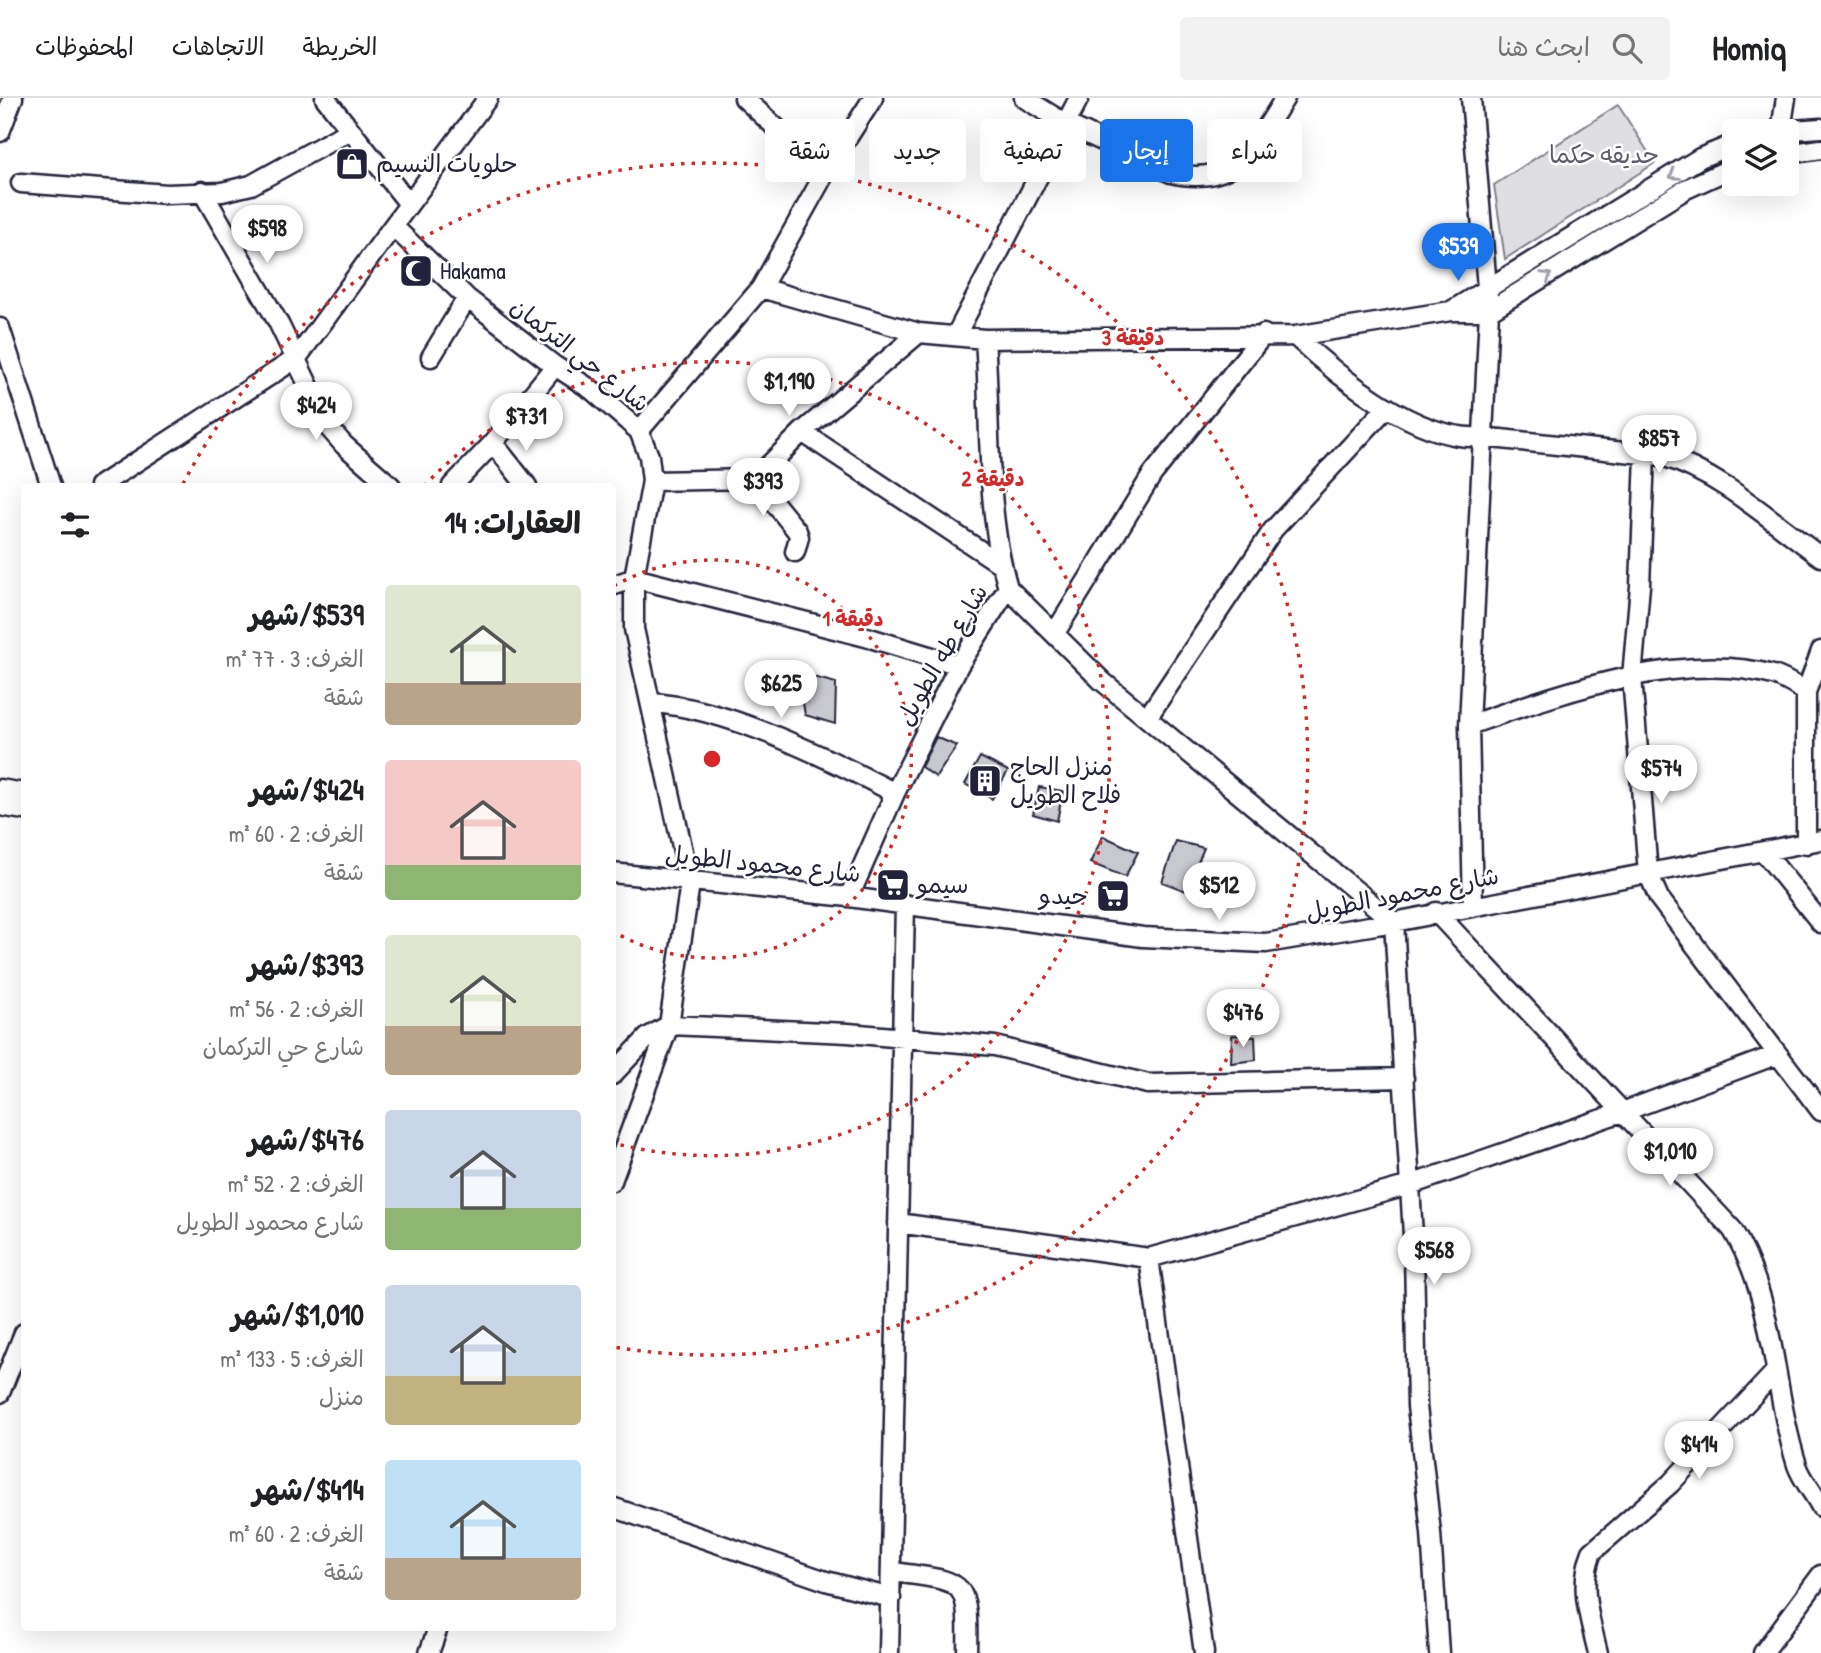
<!DOCTYPE html>
<html lang="ar">
<meta charset="utf-8">
<style>
:root{--surface:#fff;--page:#f2f2f2;--text:#202124;--muted:#757577;--line:#e0e0e0;--accent:#1a73e8}
body{margin:0;font-family:"Patrick Hand","Playpen Sans Arabic",sans-serif;background:var(--page);color:var(--text);direction:rtl;height:100vh;display:flex;flex-direction:column;font-size:26px;white-space:nowrap}
*{box-sizing:border-box;margin:0}
p{font-size:23px;color:var(--muted)}
.icon{flex:none;width:38px;height:38px;fill:none;stroke:currentColor;stroke-width:2;stroke-linecap:round;stroke-linejoin:round}
.map{position:relative;flex:1;overflow:hidden;direction:ltr}
.panel{position:absolute;left:21px;top:385px;width:595px;height:1148px;display:flex;flex-direction:column;background:var(--surface);border-radius:7px;box-shadow:0 7px 28px #0002;direction:rtl}
.panel>*{flex:none}
.top-card{position:absolute;left:637px;top:21px;width:665px;height:63px;direction:rtl;display:flex;gap:14px}
.buttons{position:absolute;left:1722px;top:21px;display:grid;gap:14px}
.buttons a{display:grid;place-items:center;width:77px;height:77px;border-radius:7px;background:var(--surface);box-shadow:0 7px 28px #0002;font-size:35px}
.price{position:absolute;translate:-50% -60px;padding:0 16px;border-radius:24px;background:#fff;color:#222;font-size:23px;line-height:46px;filter:drop-shadow(0 2px 4px #0008)}
.price::after{content:'';position:absolute;left:50%;top:42px;width:21px;height:16px;margin-left:-10px;background:inherit;clip-path:polygon(0 0,100% 0,50% 100%)}
.price.current{background:var(--accent);color:#fff}
ul{padding:0;list-style:none}
li{display:flex;align-items:center;gap:21px;height:175px;padding:0 35px}
li span{display:grid;place-items:center;flex:none;width:196px;height:140px;border-radius:7px;color:#555}
li>.icon{margin-inline-start:auto}
span .icon{width:84px;height:84px;fill:#fffc;stroke-width:1}
li b{font-size:30px}
h2{display:flex;justify-content:space-between;align-items:center;height:84px;padding:0 35px;font-size:30px}
.pill{padding:0 24px;border-radius:7px;background:var(--surface);box-shadow:0 7px 28px #0002;font-size:24px;line-height:63px}
.pill.current{background:var(--accent);color:#fff}
header{display:flex;align-items:center;gap:42px;box-sizing:border-box;height:98px;padding:0 35px;background:var(--surface);border-bottom:2px solid var(--line)}
header strong{font-size:33px}
nav{display:flex;gap:38px;margin-inline-start:auto;font-size:24px}
.search{width:490px;height:63px;background:var(--page);display:flex;align-items:center;gap:18px;box-sizing:border-box;padding:0 24px;border-radius:7px;color:var(--muted);font-size:26px}
.map>svg:first-child{display:block}
</style>
<header>
<strong>Homiq</strong>
<div class="search"><svg class="icon" aria-label="search" viewBox="0 0 24 24"><circle cx="10" cy="10" r="6"/><path d="M15 15l6 6"/></svg>ابحث هنا</div>
<nav><a>الخريطة</a><a>الاتجاهات</a><a>المحفوظات</a></nav>
</header>
<div class="map">
<svg width="1821" height="1555" viewBox="0 0 1821 1555">
<rect width="100%" height="100%" fill="#fff"/>
<filter id="ink" filterUnits="userSpaceOnUse"><feTurbulence type="fractalNoise" baseFrequency=".0143" numOctaves="2"/><feDisplacementMap in="SourceGraphic" scale="14" xChannelSelector="R" yChannelSelector="G"/><feConvolveMatrix kernelMatrix="1 2 1 2 8 2 1 2 1" color-interpolation-filters="sRGB"/></filter>
<g filter="url(#ink)">
<path fill="#dfdfe2" stroke="#80808e" stroke-width="2" d="M1618,7l37,58 -150,96 -11,-74z"/>
<path fill="#c8c8cf" stroke="#22223b" stroke-width="2" d="M798,575l38,10 -1,41 -30,-9z
M936,639l21,9 -21,31 -15,-10z
M980,659l28,14 -16,28 -27,-15z
M1039,689l24,4 -6,30 -24,-7z
M1103,738l35,16 -13,25 -35,-14z
M1176,743l28,7 -18,43 -24,-9z
M1232,937l23,2 1,23 -25,3z"/>
<g fill="none" stroke-linecap="round" stroke-linejoin="round">
<defs>
<path id="minor" d="M325,0l84,106
M488,0l-95,128 74,72 88,68 37,24 47,41 10,25 3,25 -18,97v51l56,254 -21,142 -57,156
M744,0l81,75
M1024,0l42,26 105,49c67,15 83,-27 114,-75
M1471,0l18,213 -20,414 4,182
M1781,32l5,-32
M1778,33l43,-3
M0,34l13,-34
M1787,56l34,-5
M21,85l146,11 55,-2 29,-7 98,-54
M202,93l76,131 51,106 15,17 47,41
M761,190l158,45 66,6 310,-3 156,-25h38l197,-122 48,-22
M1451,213l249,-153 34,-14
M0,230l51,158
M956,237l123,-237
M1295,238c43,41 124,106 187,101l180,19c59,18 109,65 159,101
M431,259l36,-59
M639,333l122,-143 64,-115 48,-75
M802,334l200,133
M493,345l34,43
M1645,357l-5,131 -8,91 16,196 11,25 162,213
M755,381l42,52 2,6 -4,15
M652,383l103,-2 47,-47 117,-99
M99,388l198,-128 96,-132
M452,388l41,-43 62,-77
M612,488l22,-8 236,60 89,27
M1008,490l94,93 292,241 20,330 3,154 14,127 8,120
M1055,535l97,-158 112,-141
M651,605c75,4 177,55 244,90
M1147,620l126,-188 114,-123
M1469,627c87,-30 211,-76 304,-50 11,3 23,11 33,17
M0,691l24,4
M0,708l24,4
M1806,746v-152l15,-41
M1764,754l57,71
M612,775l237,24 294,40 123,6 128,-21 427,-82
M849,799l46,-104 64,-128 49,-77c-23,-78 -17,-169 -23,-249
M1436,814l296,317c44,71 40,158 65,236 5,15 17,28 24,42
M612,977l36,-38 21,-12 179,8 147,13 153,38 256,-6
M898,1125l251,35 261,-73 215,-74 151,-56
M1149,1160l55,395
M0,1295l24,-60
M612,1409l214,74 65,17
M893,1474c72,10 76,5 74,81
M429,1555l9,-25
M889,1555l16,-749
M1598,1555c-8,-34 -20,-67 -6,-101l78,-68 106,-113
M1763,1555l58,-78"/>
</defs>
<use href="#minor" stroke="#22223b" stroke-width="23"/>
<use href="#minor" stroke="#fff" stroke-width="18"/>
</g>
<defs><path id="oneway-chevron" d="M-2-3.5L2.5 0L-2 3.5" fill="none" stroke-width="1.6" stroke-linecap="round" stroke-linejoin="round" transform="scale(1.75)"/></defs>
<g stroke="#9c9ca7">
<use href="#oneway-chevron" transform="translate(1674 77) rotate(148)"/>
<use href="#oneway-chevron" transform="translate(1547 178) rotate(-33)"/>
</g>
</g>
<g fill="none" stroke="#d62828" stroke-width="3.5" stroke-dasharray="3.5 7">
<path d="M614 488A199 199 0 1 1 614 834"/>
<path d="M424 388A397 397 0 1 1 613 1045"/>
<path d="M183 386A596 596 0 1 1 614 1249"/>
</g>
<defs>
<symbol id="shop-square" viewBox="-11 -11 22 22"><rect x="-9" y="-9" width="18" height="18" rx="4" fill="#22223b" stroke="#fff"/><path d="M-5-2.5h2.3a2.7 3.5 0 0 1 5.4 0H5L5.5 6h-11ZM-1.5-2.5h3a1.5 2.3 0 0 0-3 0Z" fill="#fff"/></symbol>
<symbol id="mosque-square" viewBox="-11 -11 22 22"><rect x="-9" y="-9" width="18" height="18" rx="4" fill="#22223b" stroke="#fff"/><path d="M3.5-4.9A6 6 0 1 0 3.5 4.9A5 5 0 1 1 3.5-4.9Z" fill="#fff"/></symbol>
<symbol id="building-square" viewBox="-11 -11 22 22"><rect x="-9" y="-9" width="18" height="18" rx="4" fill="#22223b" stroke="#fff"/><path d="M-4-6H4V6H1V3H-1V6H-4ZM-2.5-4.3h1.7v1.8h-1.7ZM.8-4.3h1.7v1.8H.8ZM-2.5-1h1.7V.8h-1.7ZM.8-1h1.7V.8H.8Z" fill="#fff"/></symbol>
<symbol id="supermarket-square" viewBox="-11 -11 22 22"><rect x="-9" y="-9" width="18" height="18" rx="4" fill="#22223b" stroke="#fff"/><path d="M-6-5.5h2.5l.6 2H6L4.5 2H-2.5L-4.4-4H-6ZM-1.5 3.2a1.3 1.3 0 1 0 .1 0ZM3 3.2a1.3 1.3 0 1 0 .1 0Z" fill="#fff"/></symbol>
</defs>
<g fill-rule="evenodd">
<use href="#shop-square" x="333" y="47" width="38" height="38"/>
<use href="#mosque-square" x="397" y="154" width="38" height="38"/>
<use href="#building-square" x="966" y="664" width="38" height="38"/>
<use href="#supermarket-square" x="874" y="768" width="38" height="38"/>
<use href="#supermarket-square" x="1094" y="779" width="38" height="38"/>
</g>
<g text-anchor="middle" stroke-width="5" stroke-linejoin="round" paint-order="stroke">
<g font-size="24" fill="#5b5b6d" stroke="#fff">
<text x="1604" y="65">حديقه حكما</text>
</g>
<g font-size="24" fill="#22223b" stroke="#fff" text-anchor="start">
<text x="376" y="74">حلويات النسيم</text>
<text x="440" y="181">Hakama</text>
<text x="1010" y="677">منزل الحاج<tspan x="1010" dy="28">فلاح الطويل</tspan></text>
<text x="917" y="795">سيمو</text>
<text x="1088" y="806" text-anchor="end">حيدو</text>
</g>
<g font-size="24" fill="#22223b" stroke="#fff">
<text transform="translate(580 257) rotate(38)" y="8">شارع حي التركمان</text>
<text transform="translate(942 557) rotate(-60)" y="8">شارع طه الطويل</text>
<text transform="translate(763 766) rotate(6)" y="8">شارع محمود الطويل</text>
<text transform="translate(1402 796) rotate(-11)" y="8">شارع محمود الطويل</text>
</g>
</g>
<circle cx="712" cy="661" r="10" fill="#d62828" stroke="#fff" stroke-width="3.5"/>
<g font-size="21" text-anchor="middle" font-weight="bold" fill="#d62828" stroke="#fff" stroke-width="5" stroke-linejoin="round" paint-order="stroke">
<text x="1133" y="247">3 دقيقة</text>
<text x="993" y="388">2 دقيقة</text>
<text x="853" y="528">1 دقيقة</text>
</g>
</svg>
<div class="buttons">
<a><svg class="icon" aria-label="layers" viewBox="0 0 24 24"><path d="M12 4l9 5-9 5-9-5zM3 14l9 5 9-5"/></svg></a>
</div>
<b class="price" style="left:267px;top:167px">$598</b>
<b class="price current" style="left:1458px;top:185px">$539</b>
<b class="price" style="left:789px;top:320px">$1,190</b>
<b class="price" style="left:316px;top:344px">$424</b>
<b class="price" style="left:526px;top:355px">$731</b>
<b class="price" style="left:1659px;top:377px">$857</b>
<b class="price" style="left:763px;top:420px">$393</b>
<b class="price" style="left:781px;top:622px">$625</b>
<b class="price" style="left:1661px;top:707px">$574</b>
<b class="price" style="left:1219px;top:824px">$512</b>
<b class="price" style="left:1243px;top:951px">$476</b>
<b class="price" style="left:1670px;top:1090px">$1,010</b>
<b class="price" style="left:1434px;top:1189px">$568</b>
<b class="price" style="left:1699px;top:1383px">$414</b>
<div class="top-card">
<a class="pill">شراء</a>
<a class="pill current">إيجار</a>
<a class="pill">تصفية</a>
<a class="pill">جديد</a>
<a class="pill">شقة</a>
</div>
<section class="panel">
<h2>العقارات: 14<svg class="icon" aria-label="filters" viewBox="0 0 24 24"><path d="M4 7h16M4 17h16"/><circle cx="9" cy="7" r="2"/><circle cx="15" cy="17" r="2"/></svg></h2>
<ul>
<li><span style="background:linear-gradient(#dfe7d0 70%,#b9a48a 0)"><svg class="icon" aria-label="home" viewBox="0 0 24 24"><path d="M3 11l9-7 9 7M6 9v11h12V9"/></svg></span><div><b>$539/شهر</b><p>الغرف: 3 · 77 m²</p><p>شقة</p></div></li>
<li><span style="background:linear-gradient(#f6c9c9 75%,#8fb573 0)"><svg class="icon" aria-label="home" viewBox="0 0 24 24"><path d="M3 11l9-7 9 7M6 9v11h12V9"/></svg></span><div><b>$424/شهر</b><p>الغرف: 2 · 60 m²</p><p>شقة</p></div></li>
<li><span style="background:linear-gradient(#dfe7d0 65%,#b9a48a 0)"><svg class="icon" aria-label="home" viewBox="0 0 24 24"><path d="M3 11l9-7 9 7M6 9v11h12V9"/></svg></span><div><b>$393/شهر</b><p>الغرف: 2 · 56 m²</p><p>شارع حي التركمان</p></div></li>
<li><span style="background:linear-gradient(#c9d6e8 70%,#8fb573 0)"><svg class="icon" aria-label="home" viewBox="0 0 24 24"><path d="M3 11l9-7 9 7M6 9v11h12V9"/></svg></span><div><b>$476/شهر</b><p>الغرف: 2 · 52 m²</p><p>شارع محمود الطويل</p></div></li>
<li><span style="background:linear-gradient(#c9d6e8 65%,#c2b280 0)"><svg class="icon" aria-label="home" viewBox="0 0 24 24"><path d="M3 11l9-7 9 7M6 9v11h12V9"/></svg></span><div><b>$1,010/شهر</b><p>الغرف: 5 · 133 m²</p><p>منزل</p></div></li>
<li><span style="background:linear-gradient(#bfe0f5 70%,#b9a48a 0)"><svg class="icon" aria-label="home" viewBox="0 0 24 24"><path d="M3 11l9-7 9 7M6 9v11h12V9"/></svg></span><div><b>$414/شهر</b><p>الغرف: 2 · 60 m²</p><p>شقة</p></div></li>
</ul>
</section>
</div>
